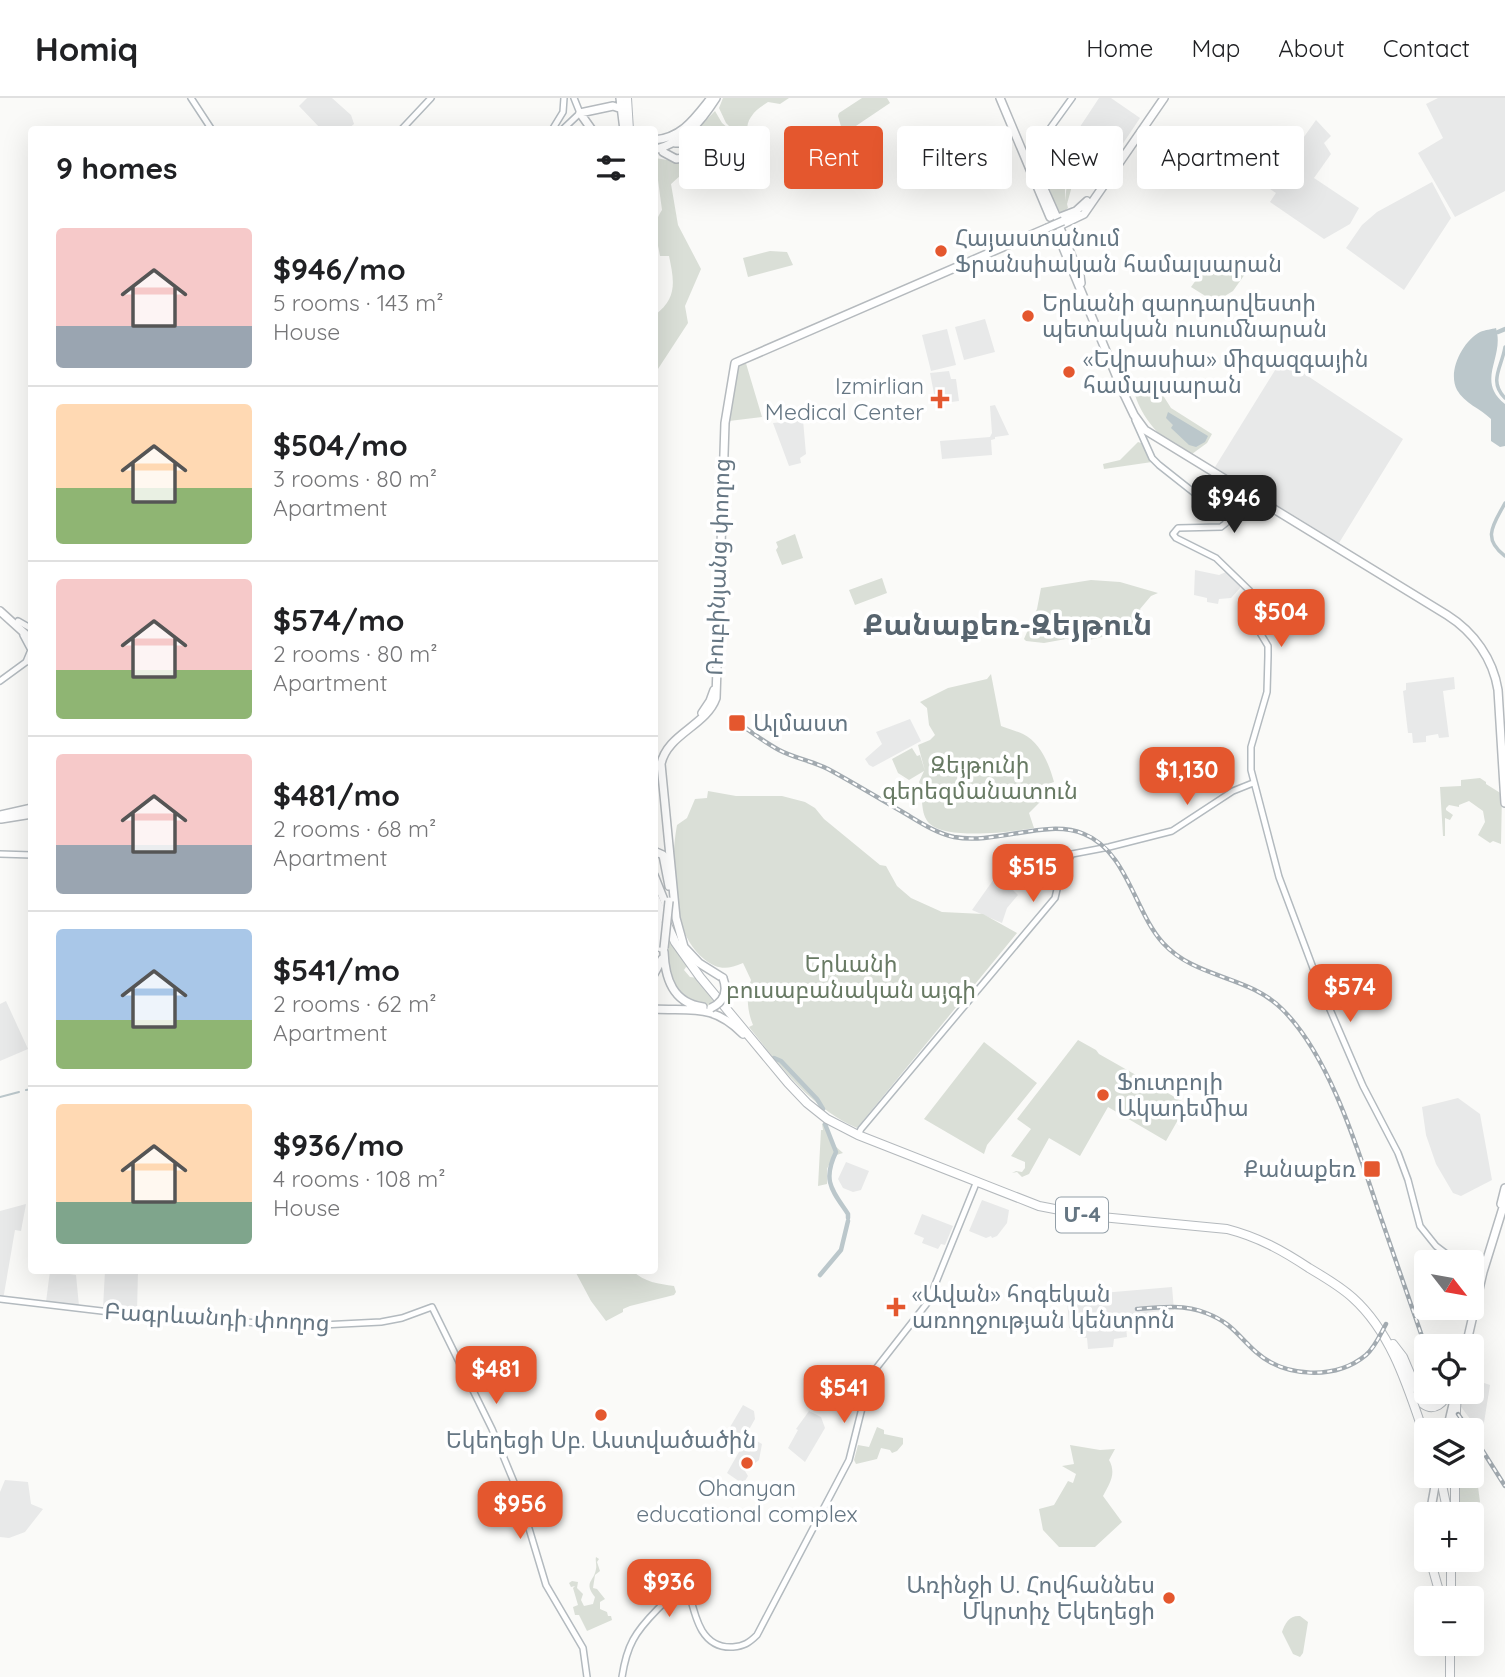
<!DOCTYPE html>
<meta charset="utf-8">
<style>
:root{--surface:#fff;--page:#f6f6f6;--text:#202124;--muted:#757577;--line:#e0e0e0;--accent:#e4572e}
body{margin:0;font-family:Quicksand,"Noto Sans Armenian",sans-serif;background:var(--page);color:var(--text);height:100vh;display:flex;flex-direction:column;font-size:26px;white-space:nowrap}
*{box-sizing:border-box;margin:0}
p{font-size:23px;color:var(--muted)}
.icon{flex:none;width:38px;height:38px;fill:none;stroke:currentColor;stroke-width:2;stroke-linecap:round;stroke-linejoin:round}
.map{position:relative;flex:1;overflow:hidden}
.details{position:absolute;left:28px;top:28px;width:630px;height:1148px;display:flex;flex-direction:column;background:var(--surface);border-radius:7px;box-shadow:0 7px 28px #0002}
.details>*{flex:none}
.banner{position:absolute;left:679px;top:28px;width:665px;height:63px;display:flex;gap:14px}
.needle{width:46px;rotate:121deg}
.controls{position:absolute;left:1414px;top:1152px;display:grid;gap:14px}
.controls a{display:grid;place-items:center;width:70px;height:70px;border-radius:7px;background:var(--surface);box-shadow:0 7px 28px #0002;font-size:35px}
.price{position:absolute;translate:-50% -60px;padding:0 16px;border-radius:14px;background:var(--accent);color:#fff;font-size:23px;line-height:46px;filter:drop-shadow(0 2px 4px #0008)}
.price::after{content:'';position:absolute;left:50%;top:42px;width:21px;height:16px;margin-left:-10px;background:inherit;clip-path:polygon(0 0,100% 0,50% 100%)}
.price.on{background:#222;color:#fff}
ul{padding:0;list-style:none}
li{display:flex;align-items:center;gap:21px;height:175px;padding:0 28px}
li+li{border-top:2px solid var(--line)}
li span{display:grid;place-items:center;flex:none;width:196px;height:140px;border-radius:7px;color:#555}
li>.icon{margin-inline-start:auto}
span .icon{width:84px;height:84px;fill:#fffc;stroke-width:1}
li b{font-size:30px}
h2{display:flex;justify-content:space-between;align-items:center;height:84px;padding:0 28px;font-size:30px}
.chip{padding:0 24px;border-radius:7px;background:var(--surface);box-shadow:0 7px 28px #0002;font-size:24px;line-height:63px}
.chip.on{background:var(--accent);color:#fff}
header{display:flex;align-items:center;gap:42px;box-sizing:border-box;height:98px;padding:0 35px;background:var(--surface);border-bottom:2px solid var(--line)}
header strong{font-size:33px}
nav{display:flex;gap:38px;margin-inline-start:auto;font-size:24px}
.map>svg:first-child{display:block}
</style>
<header>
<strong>Homiq</strong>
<nav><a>Home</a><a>Map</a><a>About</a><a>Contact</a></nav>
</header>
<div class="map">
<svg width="1505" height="1579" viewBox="0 0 1505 1579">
<rect width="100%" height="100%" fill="#fafaf8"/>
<path fill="#e8e9e9" d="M307,0h25l19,17 3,9 -6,5h-27l-22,-23z
M1099,0h12l29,20 -30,45 -18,-11 -19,23 -8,-7 3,-23z
M1438,0h67v93l-50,26 -37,-64 25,-15 -17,-34z
M1316,22l15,16 -7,7 7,11 -17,24 45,30 -9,16 -26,15 -54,-37 6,-9 -12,-8 11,-15 4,2z
M1432,84l19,36 -47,72 -58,-42 16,-23 15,-13z
M985,221l10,33 -31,8 -9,-33z
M947,231l9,36 -25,6 -9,-36z
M1282,261l121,80 -64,104 -124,-76z
M949,273l2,8h5l3,22 -23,3 -6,-31z
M995,307l14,30 -14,2v2l-4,1 1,15 -50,4 -2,-18 50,-4 2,-4 -2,-27z
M803,322l3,34 -6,4 1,5 -12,3 -16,-43z
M1195,472l24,5 7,-3 14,11v5l-9,10 -12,1 -1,5 -11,-2v-4l-13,-3z
M1454,579l1,12 -12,2 6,46 -10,1 -1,-4 -12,2v6l-13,1 -1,-10h-4l-5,-42 3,-1v-7z
M910,621l11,22 -48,26 -4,-2 -4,-6 17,-15 -6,-12z
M1001,771l18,14 -6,7 5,5 -11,13 -5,15 -30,-13z
M6,903l22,48 -28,12v-57z
M1458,1000l22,16 12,66 -31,16 -8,-3 -17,-29 -10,-29 -4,-28z
M846,1064l23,9 -8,19 -8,2 -10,-4 -5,-9z
M982,1102l27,10 -2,13 -10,13 -5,2 -1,-2 -5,2 -17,-7z
M26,1106l-5,27 -6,-1 -11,64 -1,3h-3v-86z
M922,1116l31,12 -8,19 -4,-1 -3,5 -16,-6 2,-5 -10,-4z
M50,1173l26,4 3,31 -33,-4z
M105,1173h33l-1,41 -34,-4z
M1172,1189l2,23 -22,2 -26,15 1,10 -13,2 -1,8 -25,2 -1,-11 -9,-1 -1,-5 -8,-4 -2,-32z
M1472,1281l18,6 -8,50 -23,-31 3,-13h10z
M743,1307l11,6 1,8 -13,23 -6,4 -13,-7z
M809,1313l12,6 4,11 -20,34 -17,-14 10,-18 -2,-1z
M748,1338l14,8 -3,16 -14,11 3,5 -5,8 -16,-11z
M5,1382l23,2 3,22 12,5 -18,23 -16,6 -9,-1v-45z"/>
<path fill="#dadfd7" d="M723,0h66l-9,6 -12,-2c-6,4 -13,8 -17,15 -6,8 -3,18 -6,27 -7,22 -26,16 -43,12l-31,28 7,41 23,44 -16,37 3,17 -32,49 1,11 -2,5v-73c23,-17 19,-35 14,-59h-9c-3,-20 -10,-28 2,-46l-7,-52 25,4 8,-4 -7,-17 9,-5 25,-25 7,12 22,18 -18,-18 -7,-15z
M862,0h25l3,5 -43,29 -5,-2 -4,-14 1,-3z
M1051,78l14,5v20l2,-18 5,3 -5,18 1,4 -6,5 -5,-3 -11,-31z
M770,153l17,1 6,13 -45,12 -5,-19z
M1212,160l23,16 4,-5 6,5 -12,17 -18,11 -24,-15z
M745,262l17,57 -33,4 8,-57z
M1157,288l14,22 41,26 -5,9 -15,11c-26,-9 -48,-31 -57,-59z
M1138,344l6,2 8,18 -48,7 -1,-5 17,-4z
M795,436l8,24 -21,7 -6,-15 2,-3 -2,-5z
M882,480l5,15 -32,12 -6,-15z
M1091,482l29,2 38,11 -7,3 -11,13 4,8v17l-25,-1 -34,8 -19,-2 -22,4 -18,-2 -2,-2 13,-30 4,-21z
M991,576l10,52c7,3 16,5 22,8 18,9 26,30 31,48l-9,3 1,11 -17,17 5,15c-22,4 -87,12 -104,-4 -11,-10 -6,-29 -11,-42l5,-11 -15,9 -11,-7 -6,-14 20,-11 5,8 3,-1 5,16 -7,-26 12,-5 5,-5 -6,-10 -2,-17 -7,-6 28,-14 39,-9z
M1480,680l6,4v2l16,10 -1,50 -8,-3 -3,2 -12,-8 7,-13 -2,-11 -14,-10 -10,4v2l-10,-2 -3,3v2l7,5 -3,5 -5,-2v18h-2l-3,-49 21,-1v-6z
M708,693l28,5h46l23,6 10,6 9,11 56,46 6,1 11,20 14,12 31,14 41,2 34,19 -160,195c-47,-21 -77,-62 -108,-101l4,-2c-6,-14 -7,-31 -2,-45l-8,-17c-16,7 -25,7 -39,-4 -34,-27 -34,-95 -27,-134l10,-7 8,-19 12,-1z
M668,842l3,1 19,28 -4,-2 -2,3 6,7 8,1 17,25c-36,17 -51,-35 -47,-63z
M1078,942l18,10 3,4 88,50 -21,37 -58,-34 -28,49 -31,-18 -20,36 -7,3 -5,-5 -5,1 4,-2 6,1 3,-4v-6l-14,-6 20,-27 -14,-10z
M984,944l53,41 -50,62 -3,9 -60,-35z
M826,1025l8,22 9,8 -10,3 -6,13v15l-9,2 3,-56h2l-1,-6z
M575,1173h58c11,11 26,13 41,15l2,6 -2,3 -44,11 -7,3v3l-17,9 -15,-20z
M877,1329l7,3v4l19,4v6l-6,7 -5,2 -2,-3 -9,-2 -4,11 -21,5 -2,-4 4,-15 11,2z
M1070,1347l30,5 15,-1 -6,11c8,14 0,24 -6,36l19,26 -27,25h-36l-16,-17 -4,-21 15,-4 14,-24 5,2 3,-9 -14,-8 12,-2z
M1472,1368l5,13 3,23 -8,12h-13l-2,-39h15z
M596,1459l3,2 -2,3 3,9 -5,4 -2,13 4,1 8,10 -5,3v7l7,3 1,4h3l1,4 -25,11 -8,-16h-4l-2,-8 5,-2 -5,-17 2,-2 -4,1 -2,-4 3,-2 6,1 -1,6 6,6 -2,6 3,6 9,-2 2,-7c-12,-15 -1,-15 1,-28 1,-4 -1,-8 0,-12z
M1300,1518l8,6 -5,31 -3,4 -7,-3 -11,-22c3,-9 8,-17 18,-16z"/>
<path fill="#bbc7cb" d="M1496,230c9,30 -21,52 9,76v42l-5,1 -9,-6v-22c-10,-10 -27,-16 -34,-29 -10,-19 6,-49 23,-58 5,-2 12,-3 16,-4z
M1168,314l40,24 -3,6 -9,5 -7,-2 -18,-17 2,-3 -7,-7z"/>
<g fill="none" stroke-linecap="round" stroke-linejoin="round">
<path stroke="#bbc7cb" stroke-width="2" d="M26,992l6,-1
M0,999l19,-5"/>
<path stroke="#bbc7cb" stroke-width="3.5" d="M1505,249c-3,20 -17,34 0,51
M1505,405c-11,21 -24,35 0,53"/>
<path stroke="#bbc7cb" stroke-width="4.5" d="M1498,234l7,-3
M774,960l7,3 36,38 6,10
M825,1026l11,28c-14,29 -4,38 12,62v4
M820,1177l21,-25 7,-29"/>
<defs>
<path id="secondary" d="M191,0l21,32
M401,32l30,-32
M552,32l11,-18 1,-14
M562,32l18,-17 -6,-15
M1028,58l5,-4 39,-54
M1135,322l17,38 7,7 67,53v5l-5,4 -43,1 -5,6 3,4 40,20 34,33 3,30 15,25v10l-1,36 -16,55v23l28,107 40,107 44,102 35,67 10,27 12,46 16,20 21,16
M18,523l14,8
M23,537l8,15 -5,12
M0,583l26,-19 6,-1
M0,756l32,1
M858,1037l3,-6 194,-231 6,-26 11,-18 37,-7 63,-16 61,-40 20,-8
M1472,1174l9,7
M0,1201l127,15 175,12 79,-4 21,-4 30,-11 60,122 26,63 28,93 37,63 4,29
M622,1579c2,-13 5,-26 11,-37 9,-17 38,-46 54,-56 7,26 11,65 46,63 11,-1 16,-4 24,-12l92,-175 18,-72 7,-17 54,-69 49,-121"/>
<path id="primary" d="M620,0l4,32
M1000,0l50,119
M592,32l-12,-17 33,-7 9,3
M654,42c28,-2 41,-22 57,-42
M654,52c30,-8 46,-27 62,-52
M663,54l13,7 8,-1 4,-5 -1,-6 -5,-4h-7
M1045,93l12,27
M1058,120l18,-7 11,-10
M1059,128l25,-12 80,-116
M1060,130l20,48 1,7
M1057,135l66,159 11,23 11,15 302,185c27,17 46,44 51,75l7,113
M0,513l32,29
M702,615l8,-12 4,-11
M0,717l32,-7
M1,721l31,-5
M654,753l9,4 6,31
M654,777l14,35
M654,813l7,20v17
M664,854c1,27 9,51 39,55
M654,876l8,-15
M723,880l-24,-15 -15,-16 -8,-29 -15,-154c6,-30 45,-38 55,-66l9,-275 10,-60 312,-135
M654,911c40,2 59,-5 89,25
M1501,1106l4,-16
M1466,1248l17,-74 22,-71
M1447,1332l7,-30
M1430,1416l7,-39"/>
<path id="trunk" d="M627,0l2,32
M654,798l21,46 25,35 88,106 19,20 20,16 31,16 181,71 52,10 136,13c31,8 55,21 82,39 15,9 31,18 44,30 40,36 56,93 73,142
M1393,1246l10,13 20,47c11,8 22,-1 25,-13
M1455,1332l2,-39
M1440,1377l8,39
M1455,1416v-39
M1430,1461l11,39
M1451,1500v-39
M1450,1579v-34"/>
</defs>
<use href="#secondary" stroke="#b3babf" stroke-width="8"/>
<use href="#primary" stroke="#b5babe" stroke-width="10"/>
<use href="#trunk" stroke="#b4b9bd" stroke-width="10"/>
<use href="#secondary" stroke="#fff" stroke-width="5"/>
<use href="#primary" stroke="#fff" stroke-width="7"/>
<use href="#trunk" stroke="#fff" stroke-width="8"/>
<defs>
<path id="rail" d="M730,619c16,11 32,24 49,33 15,8 33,11 49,19 26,14 52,30 78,45 15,9 30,19 48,23 43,8 93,-19 130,-3 43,17 51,79 79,109 33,36 85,32 119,66 49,48 77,145 99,209 15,44 30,87 45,130
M1137,1211c22,-2 48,-5 69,4 26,10 31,22 50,39 29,26 80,28 110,3 9,-8 14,-20 20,-31
M1458,1316l11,16
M1472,1336l33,52"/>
</defs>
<use href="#rail" stroke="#a2aab0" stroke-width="4.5"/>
<use href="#rail" stroke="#fff" stroke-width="2" stroke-dasharray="5" stroke-linecap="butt"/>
<defs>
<path id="primary-bridge" d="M1047,130l16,-7
M664,850l5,-47
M711,910c13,-6 17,-17 12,-30"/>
</defs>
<use href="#primary-bridge" stroke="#b5babe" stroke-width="10" stroke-linecap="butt"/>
<use href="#primary-bridge" stroke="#fff" stroke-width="7"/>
</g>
<g fill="#e4572e" stroke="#fff" stroke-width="2.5">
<circle cx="941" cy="153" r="7"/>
<circle cx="1028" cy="218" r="7"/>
<circle cx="1069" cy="274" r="7"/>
<path d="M936.5 290.5h7v7h7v7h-7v7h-7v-7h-7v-7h7z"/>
<rect x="728" y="616" width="18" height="18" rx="3.5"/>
<circle cx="1103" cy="997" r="7"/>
<rect x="1363" y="1062" width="18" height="18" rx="3.5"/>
<path d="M892.5 1198.5h7v7h7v7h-7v7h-7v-7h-7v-7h7z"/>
<circle cx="601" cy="1317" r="7"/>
<circle cx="747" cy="1365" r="7"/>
<circle cx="1169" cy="1500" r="7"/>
</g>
<g text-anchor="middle" stroke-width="7" stroke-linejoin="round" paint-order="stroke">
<rect fill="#fff" stroke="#939fa8" stroke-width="2" x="1056" y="1099.5" width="52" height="35" rx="5"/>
<g font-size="21" font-weight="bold" fill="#657683">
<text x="1082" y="1124">Մ-4</text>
</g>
<g font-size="23" fill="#657683" stroke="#fff" text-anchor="start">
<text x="955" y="148">Հայաստանում<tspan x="955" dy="26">Ֆրանսիական համալսարան</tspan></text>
<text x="1042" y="213">Երևանի զարդարվեստի<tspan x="1042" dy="26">պետական ուսումնարան</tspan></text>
<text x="1083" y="269">«Եվրասիա» միզազգային<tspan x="1083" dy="26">համալսարան</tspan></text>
<text x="924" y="296" text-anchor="end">Izmirlian<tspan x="924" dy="26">Medical Center</tspan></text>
<text x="753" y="633">Ալմաստ</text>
<text x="1117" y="992">Ֆուտբոլի<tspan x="1117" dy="26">Ակադեմիա</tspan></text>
<text x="1356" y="1079" text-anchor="end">Քանաքեռ</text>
<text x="912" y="1204">«Ավան» հոգեկան<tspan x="912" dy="26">առողջության կենտրոն</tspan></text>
<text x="601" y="1350" text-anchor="middle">Եկեղեցի Սբ. Աստվածածին</text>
<text x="747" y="1398" text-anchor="middle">Ohanyan<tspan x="747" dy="26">educational complex</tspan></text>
<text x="1155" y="1495" text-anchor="end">Առինջի Ս. Հովհաննես<tspan x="1155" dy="26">Մկրտիչ Եկեղեցի</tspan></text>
</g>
<g font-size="23" fill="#657683" stroke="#fff">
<text transform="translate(718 469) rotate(-88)" y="8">Ռուբինյանց փողոց</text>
<text transform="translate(217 1219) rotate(3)" y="8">Բագրևանդի փողոց</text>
</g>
<g font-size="23" fill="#687a64" stroke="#fff">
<text x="980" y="675">Զեյթունի<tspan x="980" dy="26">գերեզմանատուն</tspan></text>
<text x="851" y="874">Երևանի<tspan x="851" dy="26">բուսաբանական այգի</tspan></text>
</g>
<g font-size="30" font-weight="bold" fill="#57646e" stroke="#fff">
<text x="1008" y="537">Քանաքեռ-Զեյթուն</text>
</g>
</g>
</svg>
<div class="controls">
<a><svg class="needle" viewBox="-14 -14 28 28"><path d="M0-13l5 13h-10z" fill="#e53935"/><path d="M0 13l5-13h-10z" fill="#757577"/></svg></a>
<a><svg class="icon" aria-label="locate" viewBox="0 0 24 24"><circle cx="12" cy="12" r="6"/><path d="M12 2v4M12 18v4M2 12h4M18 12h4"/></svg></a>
<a><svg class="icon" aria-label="layers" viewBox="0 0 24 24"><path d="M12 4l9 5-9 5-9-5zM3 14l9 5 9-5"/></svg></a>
<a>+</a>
<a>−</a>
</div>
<b class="price on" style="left:1234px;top:437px">$946</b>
<b class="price" style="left:1281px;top:551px">$504</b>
<b class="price" style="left:1187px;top:709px">$1,130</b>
<b class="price" style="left:1033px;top:806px">$515</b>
<b class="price" style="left:1350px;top:926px">$574</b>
<b class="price" style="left:496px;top:1308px">$481</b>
<b class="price" style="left:844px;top:1327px">$541</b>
<b class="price" style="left:520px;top:1443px">$956</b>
<b class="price" style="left:669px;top:1521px">$936</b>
<div class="banner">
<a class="chip">Buy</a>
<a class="chip on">Rent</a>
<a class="chip">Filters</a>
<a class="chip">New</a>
<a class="chip">Apartment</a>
</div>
<section class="details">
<h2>9 homes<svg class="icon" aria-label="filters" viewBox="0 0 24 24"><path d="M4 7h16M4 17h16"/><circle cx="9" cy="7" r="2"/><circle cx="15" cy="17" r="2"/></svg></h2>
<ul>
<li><span style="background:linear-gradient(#f6c9c9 70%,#9aa5b1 0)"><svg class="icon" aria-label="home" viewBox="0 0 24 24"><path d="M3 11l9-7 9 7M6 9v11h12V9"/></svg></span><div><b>$946/mo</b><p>5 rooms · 143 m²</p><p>House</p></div></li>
<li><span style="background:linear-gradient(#ffd9b3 60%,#8fb573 0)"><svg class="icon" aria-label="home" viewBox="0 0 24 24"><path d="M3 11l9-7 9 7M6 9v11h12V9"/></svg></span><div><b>$504/mo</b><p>3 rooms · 80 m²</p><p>Apartment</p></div></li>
<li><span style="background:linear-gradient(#f6c9c9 65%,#8fb573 0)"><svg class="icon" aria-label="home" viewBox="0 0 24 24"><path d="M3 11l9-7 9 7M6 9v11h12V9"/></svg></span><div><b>$574/mo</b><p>2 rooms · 80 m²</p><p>Apartment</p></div></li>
<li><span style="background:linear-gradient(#f6c9c9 65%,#9aa5b1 0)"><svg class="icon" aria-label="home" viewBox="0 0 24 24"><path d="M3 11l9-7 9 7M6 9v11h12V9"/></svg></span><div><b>$481/mo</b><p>2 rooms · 68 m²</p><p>Apartment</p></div></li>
<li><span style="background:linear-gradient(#a9c7e8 65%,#8fb573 0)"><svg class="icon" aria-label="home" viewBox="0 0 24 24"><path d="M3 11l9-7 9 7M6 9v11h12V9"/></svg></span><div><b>$541/mo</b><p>2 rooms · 62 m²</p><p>Apartment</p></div></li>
<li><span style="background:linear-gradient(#ffd9b3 70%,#7fa58c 0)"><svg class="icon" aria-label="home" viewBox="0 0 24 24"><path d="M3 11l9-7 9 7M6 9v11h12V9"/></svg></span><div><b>$936/mo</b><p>4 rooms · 108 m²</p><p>House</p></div></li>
</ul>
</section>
</div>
